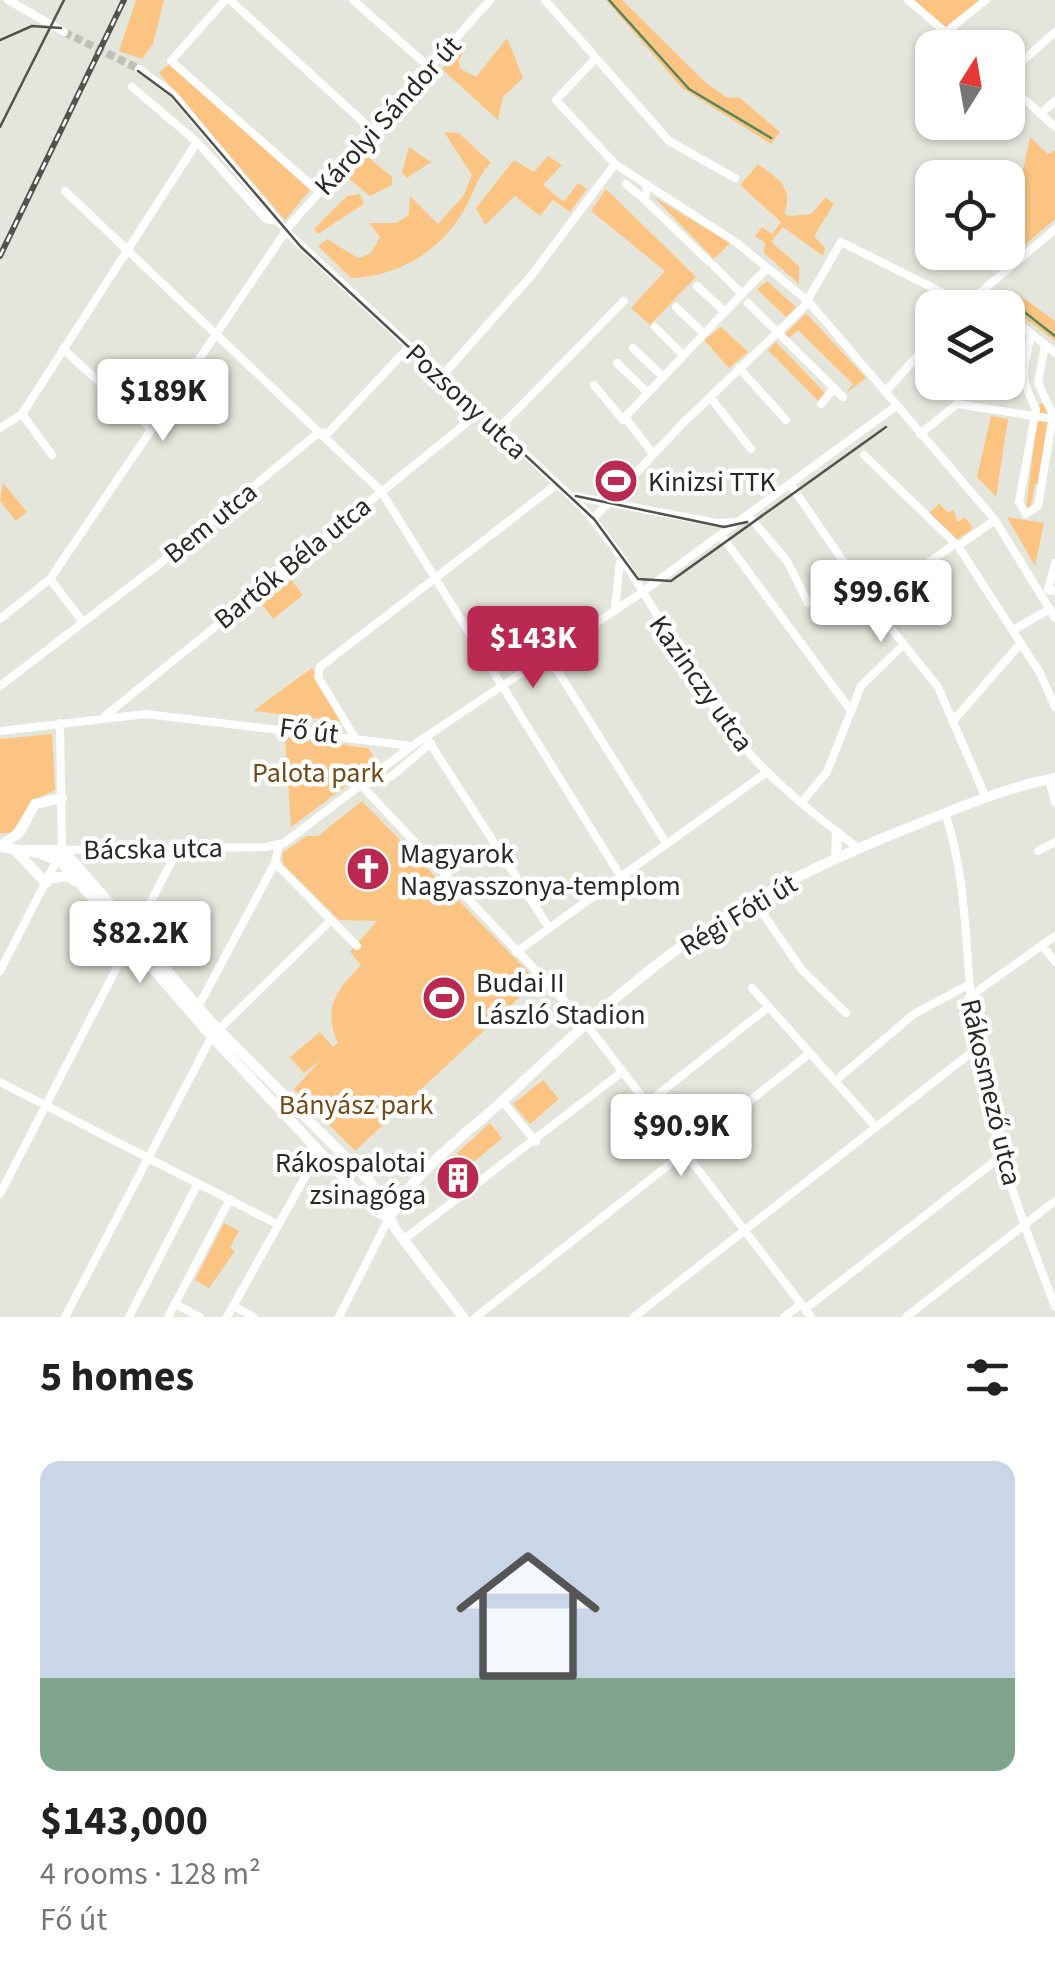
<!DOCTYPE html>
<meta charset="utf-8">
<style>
:root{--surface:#fff;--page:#f6f6f6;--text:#222;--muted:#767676;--line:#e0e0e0;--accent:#b92951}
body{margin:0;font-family:"Source Sans 3",sans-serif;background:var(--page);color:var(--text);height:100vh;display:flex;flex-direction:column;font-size:38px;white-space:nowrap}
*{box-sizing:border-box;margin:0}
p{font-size:32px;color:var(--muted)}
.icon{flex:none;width:55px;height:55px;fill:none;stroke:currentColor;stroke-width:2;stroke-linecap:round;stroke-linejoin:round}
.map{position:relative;height:1317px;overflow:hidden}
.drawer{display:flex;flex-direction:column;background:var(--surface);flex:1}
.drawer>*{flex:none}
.needle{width:65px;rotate:11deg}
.tools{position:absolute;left:915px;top:30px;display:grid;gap:20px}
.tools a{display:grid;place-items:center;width:110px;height:110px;border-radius:20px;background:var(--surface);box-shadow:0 2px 8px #0004;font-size:50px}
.price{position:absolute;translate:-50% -85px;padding:0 22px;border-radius:10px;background:#fff;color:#222;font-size:32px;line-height:65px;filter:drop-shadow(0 2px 5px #0008)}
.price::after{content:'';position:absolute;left:50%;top:60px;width:30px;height:22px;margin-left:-15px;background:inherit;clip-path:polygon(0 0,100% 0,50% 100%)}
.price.active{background:var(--accent);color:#fff}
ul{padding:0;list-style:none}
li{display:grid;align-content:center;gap:20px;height:530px;padding:0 40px}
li+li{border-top:2px solid var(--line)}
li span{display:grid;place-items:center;height:310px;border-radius:20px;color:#555}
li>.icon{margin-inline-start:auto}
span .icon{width:180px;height:180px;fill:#fffc;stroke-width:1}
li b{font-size:42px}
h2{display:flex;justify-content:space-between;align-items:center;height:120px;padding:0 40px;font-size:42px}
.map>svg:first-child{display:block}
</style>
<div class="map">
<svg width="1055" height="1317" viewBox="0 0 1055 1317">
<rect width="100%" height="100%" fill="#e5e6db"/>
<path fill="#fcc482" d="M136,0h28l-11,44 -11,15 -23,-8z
M606,0h16l83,82 21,15 14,1 40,34 -9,12 -89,-56z
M908,0h78l-40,32z
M507,38l16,40 -20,19 -5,23 -56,-51 22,-25 4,2 -10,15 3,8 15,8z
M170,63l140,127 -25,30 -126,-147z
M444,132l15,1 32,30c-15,14 -17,31 -28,49 -24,40 -66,65 -112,66l-33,-32 9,-7 31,19 12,-4 10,-17 -11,-14h27l13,-8 1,-19 28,28 26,-29 8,-20z
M1030,137l18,17 7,-4v69l-55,47 1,-13 7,-1v-53l13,-18z
M409,147l22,15 -24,16 -5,-5z
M366,155l26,22v8l-22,11 -22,-18z
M548,156l14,9 -19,20 21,17 14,-19 9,6 -17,23 -17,-12 -13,16 -25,-20 -30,29 -9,-17 38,-48 20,12z
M758,164c19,14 37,24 26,49l5,3 22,-2 15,-17 8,7 -20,32 11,12 -2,8 -40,-29 -12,15 28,24v18l-35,-31 1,-10 -10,-7 7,-9 10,7 9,-12 -41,-37z
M606,189l90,88 -46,48 -19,-17 34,-37 -74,-60z
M360,194l4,10 -46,30 -4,-5 33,-33z
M654,197l76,46 -16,16z
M767,281l29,26 -10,10 -29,-28z
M1015,292l40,29v20l-51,-39z
M806,313l60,65 -21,16 8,-10 -55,-54 -9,8 -4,-4z
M721,327l27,25 -19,16 -25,-28z
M776,342l52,54 -7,8 -53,-54z
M1039,404h6l4,9 -10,71h-4l-5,25h-4z
M991,416l17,3 -12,78 -19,-20z
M3,483l24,29 -11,9 -16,-20z
M939,504l10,9 4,-4 5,13 7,-5 8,11 -18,13 -27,-27z
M1007,517l37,6 -9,43z
M289,577l14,18 -30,24 -14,-18z
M312,668l33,54 -92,-11z
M52,734l3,56 -23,11 -21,32h-11v-94z
M285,737l83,11 9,15 -86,64z
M362,801l175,180 -182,170 -61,-62 27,-29 -17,13 -14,-16 30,-25 13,15 5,-4c-16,-36 -1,-53 23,-78l-11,-13 27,-31 -38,-1 -56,-56 -1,-11 25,-17h11z
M543,1080l16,19 -29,25 -17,-20z
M490,1123l12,15 -33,28 -12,-13z
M224,1223l15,8 -9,17 5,3 -26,37 -14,-8z"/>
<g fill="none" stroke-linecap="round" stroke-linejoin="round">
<path stroke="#53875d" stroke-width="2.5" d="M609,0l80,89 82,49
M1008,299l47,37"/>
<path stroke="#bfc0b6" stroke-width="8" stroke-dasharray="8 4" stroke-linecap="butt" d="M64,32l75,37"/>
<path stroke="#fff" stroke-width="8" d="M8,0l56,32
M225,0l-54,61 148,131
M230,0l143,131
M353,0l76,67
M545,0l124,141 66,37
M908,0l56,48
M946,32l40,-32
M595,59l-39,41 59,64 122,79 71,58 187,219 60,98
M139,69l34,25 116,140 292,272c60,66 94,152 148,223 35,46 83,84 129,119
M1008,74l47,-42
M1008,84l47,43
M132,87l65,55 69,77 12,2
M1040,114l15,-13
M626,184l19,16
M647,184l-2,16 64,62
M65,191l316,300 240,386
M697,286l28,26
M742,294l25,-26
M748,303l95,94
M965,304l17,4
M676,307l28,27
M962,308l93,-79
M1008,315l47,38
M655,327l28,28
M1031,334c-7,37 -13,40 5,75l-17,93 7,12 12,-8 15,-91 -15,-32 7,-38
M633,348l29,28
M63,349l88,80
M617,363l30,29
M739,368l47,52
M442,376l89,-100 84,-112
M594,385l29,35
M885,392l47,-52
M710,397l41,52
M821,404l13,-16
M22,414l30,41
M0,428l22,-14 175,-272
M498,429l126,-128
M920,434l37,-30 96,15
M653,454l-28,-37 117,-123 -28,-28
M864,455l94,91 82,127 15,34
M790,484l91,132 57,71 48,111
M574,496l143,27 20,-1
M748,515l39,46 21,42
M593,519l89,-95 121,-116 38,-66 124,62
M721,535l128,173
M958,546l37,-26
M1055,563l-7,27 7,1
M50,579l33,43
M873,603l80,-58
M615,607l5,-45
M0,619l50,-40 240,-354 200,-225
M1013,630l37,-21
M549,657l117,186
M0,686l158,-121 160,-132 11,-1 80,-85
M105,716l375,-304
M954,720l67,-77
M0,731l146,-17 266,32
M354,736l-36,-59 2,-10 237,-183
M426,737l123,191
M1049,779l6,23
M366,784l26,-8 39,-33
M361,785l226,240 224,292
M802,802l25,-30 34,-86 43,-42
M945,813c25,73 19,153 31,228 13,90 46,181 79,265
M279,845l-4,18 82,83
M62,850l204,-3 18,-4 128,-97 229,-153 255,-187
M1038,851l17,-9
M754,901l48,69 44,43
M1042,945l13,17
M516,952l251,-180
M0,971l62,-121 -2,-127
M752,988l124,139
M969,997l86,-61
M198,1007l77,-144
M835,1081l79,-67 54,-29
M0,1082l277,142
M502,1101l34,41
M646,1104l121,-96
M0,1194l179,-347
M403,1240l219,-168
M175,1304l25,13
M233,1306l21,11
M805,1309l199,-155
M65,1317l147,-281 118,-115
M129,1317l69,-134
M168,1317l62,-118
M227,1317l92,-165
M339,1317l50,-99
M476,1317l333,-263
M634,1317l343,-269
M784,1317l17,-13
M906,1317l149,-116"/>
<path stroke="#fff" stroke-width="10" d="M0,846l19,-13 16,-29 27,-6
M0,847l40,6 23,11 142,165 170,182 14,7
M27,850h35l11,11 139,162 159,160 25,47 67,87
M16,851l30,32
M836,857l1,-25
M47,879l20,-3 8,5
M389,1218c24,-45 72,-80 110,-114 66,-61 134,-127 209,-176 66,-43 137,-75 210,-104 44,-18 91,-37 137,-46"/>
<path stroke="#53534d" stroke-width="2.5" d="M0,40l32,-14 29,2
M138,71l34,25 129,151 293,272 44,60 33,2 215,-154
M0,127l64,-127
M576,496l148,31 23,-5"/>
<defs>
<path id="rail" d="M0,256l124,-256"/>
</defs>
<use href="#rail" stroke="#53534d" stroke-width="6"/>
<use href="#rail" stroke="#fff" stroke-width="2.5" stroke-dasharray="8" stroke-linecap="butt"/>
</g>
<defs>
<symbol id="stadium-disc" viewBox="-11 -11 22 22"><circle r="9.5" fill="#b92951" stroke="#fff"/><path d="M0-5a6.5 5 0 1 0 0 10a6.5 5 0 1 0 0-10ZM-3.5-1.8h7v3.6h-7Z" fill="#fff"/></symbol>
<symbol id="church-disc" viewBox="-11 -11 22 22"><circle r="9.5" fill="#b92951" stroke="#fff"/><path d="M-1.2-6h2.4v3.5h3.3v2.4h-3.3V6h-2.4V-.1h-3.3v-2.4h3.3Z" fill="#fff"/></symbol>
<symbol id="building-disc" viewBox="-11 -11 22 22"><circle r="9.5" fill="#b92951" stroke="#fff"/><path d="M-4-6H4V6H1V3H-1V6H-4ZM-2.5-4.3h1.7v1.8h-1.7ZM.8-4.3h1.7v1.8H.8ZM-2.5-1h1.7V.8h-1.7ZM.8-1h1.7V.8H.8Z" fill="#fff"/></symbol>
</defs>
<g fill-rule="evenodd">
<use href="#stadium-disc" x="591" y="456" width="50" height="50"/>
<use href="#church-disc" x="343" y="844" width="50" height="50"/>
<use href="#stadium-disc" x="419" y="973" width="50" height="50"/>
<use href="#building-disc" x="433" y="1153" width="50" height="50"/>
</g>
<g text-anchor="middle" stroke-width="9" stroke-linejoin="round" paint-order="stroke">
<g font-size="28" fill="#282824" stroke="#fff">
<text transform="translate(387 115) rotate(-48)" y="10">Károlyi Sándor út</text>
<text transform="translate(467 401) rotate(43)" y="10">Pozsony utca</text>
<text transform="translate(210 522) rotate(-39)" y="10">Bem utca</text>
<text transform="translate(292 562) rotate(-39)" y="10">Bartók Béla utca</text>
<text transform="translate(702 683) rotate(55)" y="10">Kazinczy utca</text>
<text transform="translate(309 730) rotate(7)" y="10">Fő út</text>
<text transform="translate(153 848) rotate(-1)" y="10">Bácska utca</text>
<text transform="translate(738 914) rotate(-31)" y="10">Régi Fóti út</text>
<text transform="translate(992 1092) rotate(77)" y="10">Rákosmező utca</text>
</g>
<g font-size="28" fill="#282824" stroke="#fff" text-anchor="start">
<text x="648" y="491">Kinizsi TTK</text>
<text x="400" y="863">Magyarok<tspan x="400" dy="32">Nagyasszonya-templom</tspan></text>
<text x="476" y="992">Budai II<tspan x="476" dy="32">László Stadion</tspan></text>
<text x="426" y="1172" text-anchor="end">Rákospalotai<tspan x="426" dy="32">zsinagóga</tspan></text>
</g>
<g font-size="28" fill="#734b15" stroke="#fff">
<text x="318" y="782">Palota park</text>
<text x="356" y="1114">Bányász park</text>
</g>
</g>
</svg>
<div class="tools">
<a><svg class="needle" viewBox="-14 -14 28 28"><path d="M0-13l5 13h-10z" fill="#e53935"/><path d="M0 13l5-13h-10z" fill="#767676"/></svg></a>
<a><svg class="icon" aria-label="locate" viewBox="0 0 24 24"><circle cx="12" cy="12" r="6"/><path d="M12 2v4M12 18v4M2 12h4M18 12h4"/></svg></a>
<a><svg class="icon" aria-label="layers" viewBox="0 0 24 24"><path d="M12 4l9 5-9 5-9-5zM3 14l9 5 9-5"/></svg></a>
</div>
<b class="price" style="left:163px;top:444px">$189K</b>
<b class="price" style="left:881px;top:645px">$99.6K</b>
<b class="price active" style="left:533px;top:691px">$143K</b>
<b class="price" style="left:140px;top:986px">$82.2K</b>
<b class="price" style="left:681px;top:1179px">$90.9K</b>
</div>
<section class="drawer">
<h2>5 homes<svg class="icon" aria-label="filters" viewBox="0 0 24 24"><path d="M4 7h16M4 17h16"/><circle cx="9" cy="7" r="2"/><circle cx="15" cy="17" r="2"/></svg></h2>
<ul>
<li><span style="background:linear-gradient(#c9d6e8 70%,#7fa58c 0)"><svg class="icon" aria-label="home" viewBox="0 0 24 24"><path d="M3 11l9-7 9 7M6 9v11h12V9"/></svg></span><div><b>$143,000</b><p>4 rooms · 128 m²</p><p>Fő út</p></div></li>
</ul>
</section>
